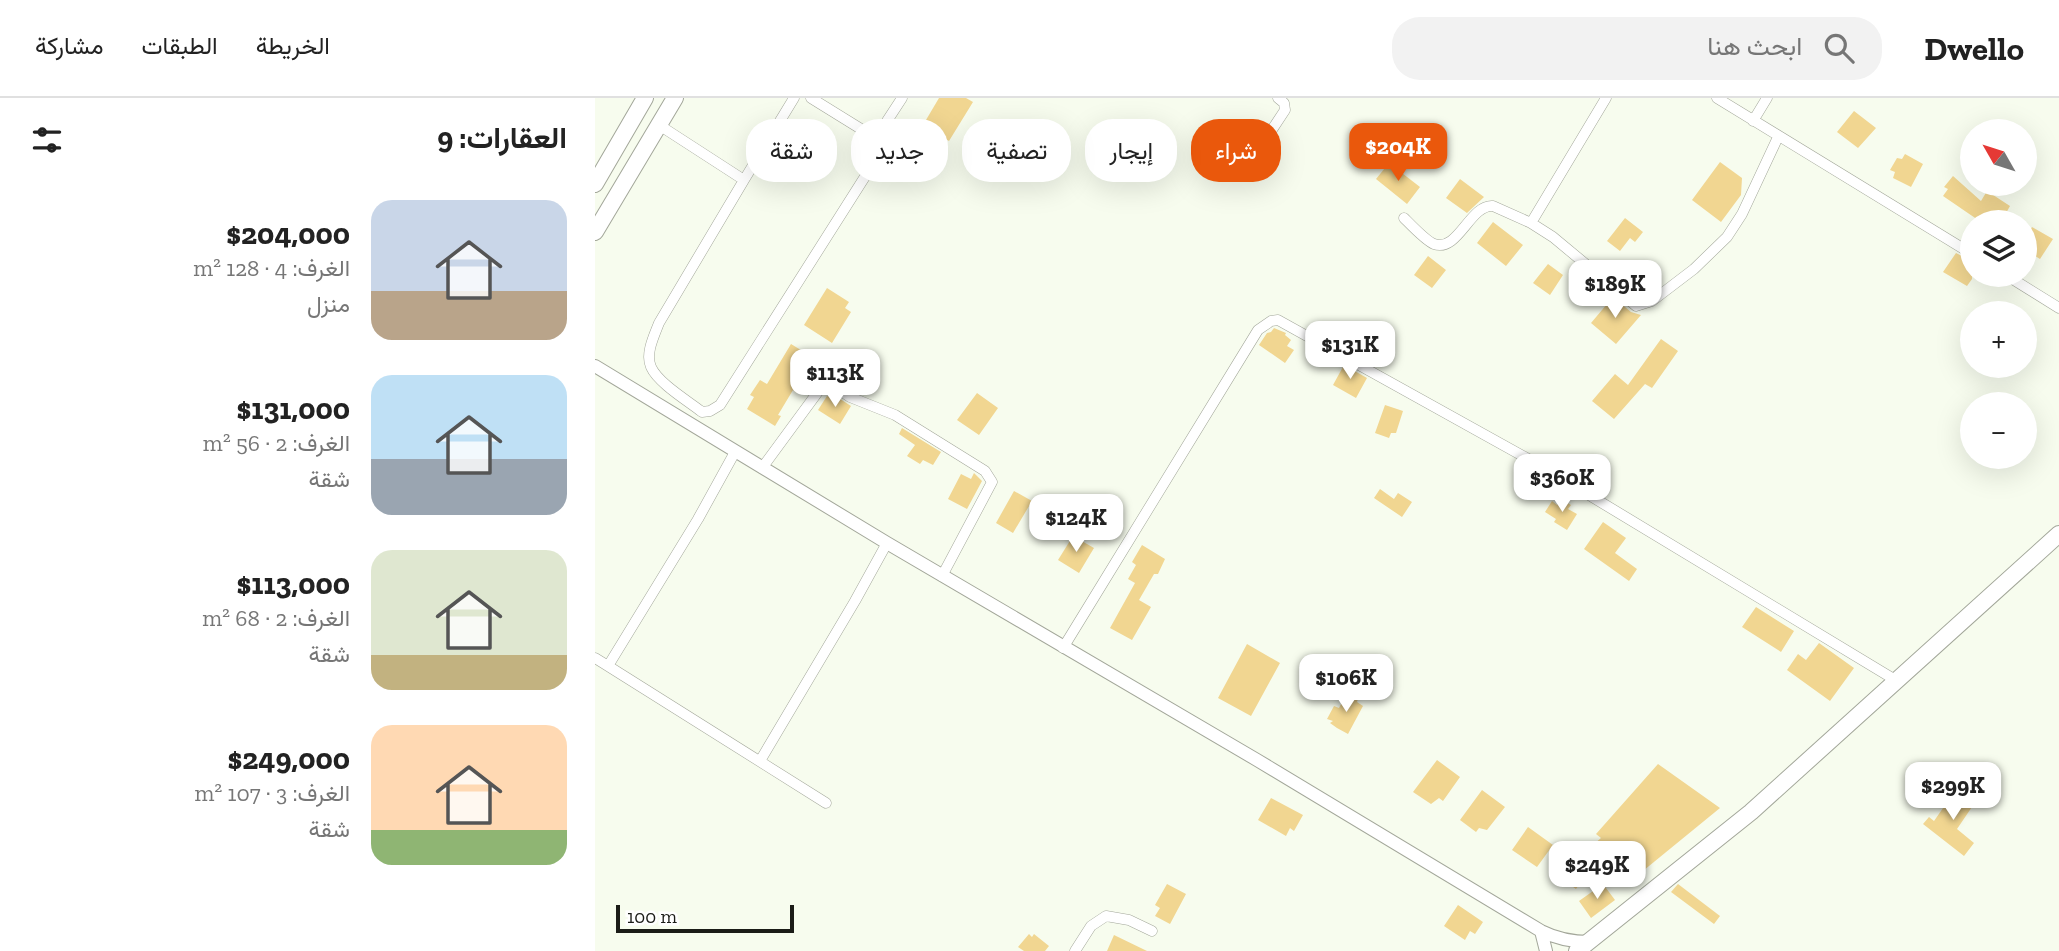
<!DOCTYPE html>
<html lang="ar">
<meta charset="utf-8">
<style>
:root{--surface:#fff;--page:#f2f2f2;--text:#222;--muted:#767676;--line:#e0e0e0;--accent:#ea580c}
body{margin:0;font-family:"Zilla Slab",Vazirmatn,serif;background:var(--page);color:var(--text);direction:rtl;height:100vh;display:flex;flex-direction:column;font-size:26px;white-space:nowrap}
*{box-sizing:border-box;margin:0}
p{font-size:23px;color:var(--muted)}
.icon{flex:none;width:38px;height:38px;fill:none;stroke:currentColor;stroke-width:2;stroke-linecap:round;stroke-linejoin:round}
.map{position:relative;flex:1;overflow:hidden;direction:ltr}
.side{display:flex;flex-direction:column;background:var(--surface);width:595px}
.side>*{flex:none}
.banner{position:absolute;left:21px;top:21px;width:665px;height:63px;direction:rtl;display:flex;gap:14px}
.needle{width:46px;rotate:309deg}
.tools{position:absolute;left:1365px;top:21px;display:grid;gap:14px}
.tools a{display:grid;place-items:center;width:77px;height:77px;border-radius:50%;background:var(--surface);box-shadow:0 7px 28px #0002;font-size:35px}
.scale{position:absolute;left:21px;bottom:18px;width:178px;box-sizing:border-box;padding-left:7px;border:4px solid #1b1c17;border-top:0;font-size:19px;line-height:24px;white-space:nowrap;color:#1b1c17;-webkit-text-stroke:5px #fff;paint-order:stroke}
.price{position:absolute;translate:-50% -60px;padding:0 16px;border-radius:14px;background:#fff;color:#222;font-size:23px;line-height:46px;filter:drop-shadow(0 2px 4px #0008)}
.price::after{content:'';position:absolute;left:50%;top:42px;width:21px;height:16px;margin-left:-10px;background:inherit;clip-path:polygon(0 0,100% 0,50% 100%)}
.price.current{background:var(--accent);color:#fff}
ul{padding:0;list-style:none}
li{display:flex;align-items:center;gap:21px;height:175px;padding:0 28px}
li span{display:grid;place-items:center;flex:none;width:196px;height:140px;border-radius:21px;color:#555}
li>.icon{margin-inline-start:auto}
span .icon{width:84px;height:84px;fill:#fffc;stroke-width:1}
li b{font-size:30px}
h2{display:flex;justify-content:space-between;align-items:center;height:84px;padding:0 28px;font-size:30px}
.chip{padding:0 24px;border-radius:28px;background:var(--surface);box-shadow:0 7px 28px #0002;font-size:24px;line-height:63px}
.chip.current{background:var(--accent);color:#fff}
header{display:flex;align-items:center;gap:42px;box-sizing:border-box;height:98px;padding:0 35px;background:var(--surface);border-bottom:2px solid var(--line)}
header strong{font-size:33px}
nav{display:flex;gap:38px;margin-inline-start:auto;font-size:24px}
.search{width:490px;height:63px;background:var(--page);display:flex;align-items:center;gap:18px;box-sizing:border-box;padding:0 24px;border-radius:28px;color:var(--muted);font-size:26px}
main{display:flex;flex:1;min-height:0}
.map>svg:first-child{display:block}
</style>
<header>
<strong>Dwello</strong>
<div class="search"><svg class="icon" aria-label="search" viewBox="0 0 24 24"><circle cx="10" cy="10" r="6"/><path d="M15 15l6 6"/></svg>ابحث هنا</div>
<nav><a>الخريطة</a><a>الطبقات</a><a>مشاركة</a></nav>
</header>
<main>
<div class="map">
<svg width="1464" height="853" viewBox="0 0 1464 853">
<rect width="100%" height="100%" fill="#f7fcee"/>
<path fill="#f1d691" d="M344,0h27l7,4 -24,39 -26,-16z
M1259,13l22,17 -18,20 -21,-16z
M1310,56l18,10 -12,23 -18,-9 2,-6 -5,-2 7,-12 5,1z
M1125,64l22,16 -1,17 -20,27 -29,-22z
M794,65l31,24 -13,17 -31,-25z
M1358,78l28,25 6,-10 23,15 -9,16h-20l-38,-26 5,-7 -4,-2z
M865,81l24,18 -17,16 -21,-15z
M1030,120l18,14 -8,10 -5,-4 -10,13 -13,-10z
M898,124l30,23 -17,21 -29,-23z
M1437,129l21,12 -13,20 -8,-5 -7,10v-25z
M1361,155l16,8v18l-5,7 -24,-14z
M833,158l18,14 -14,18 -18,-13z
M953,166l15,11 -13,20 -17,-12z
M232,190l22,14 -4,6 6,4 -19,31 -28,-18z
M1018,199l18,15 10,3 -25,29 -25,-21z
M679,230l12,5 -1,2 6,5 -4,6 7,4 -9,13 -26,-18 8,-12 4,-1z
M1066,241l17,12 -26,37 -7,-4 -31,35 -22,-18 23,-27 13,11z
M196,246l18,11 -2,4 8,5 -18,29 -4,-3 -15,25 3,1 -6,10 -28,-17 7,-12 -4,-2 10,-15 7,4z
M749,267l23,13 -11,20 -23,-13z
M382,295l21,15 -19,27 -22,-15z
M239,297l17,11 -11,18 -22,-14 9,-14 5,2z
M790,307l18,6 -7,22h-5l-2,5 -14,-5z
M307,330l39,24 -8,13 -10,-5 -3,4 -13,-8 8,-11 -16,-11z
M379,375l8,8 -15,28 -19,-10 13,-25 10,5z
M785,391l14,10 4,-6 14,9 -10,15 -28,-19z
M419,393l18,10 -19,32 -17,-10z
M966,401l10,6 -3,4 9,5 -10,16 -13,-8 2,-3 -11,-7 7,-11 5,4z
M1008,424l23,16 -11,15 22,16 -8,12 -45,-32z
M478,438l21,12 -15,25 -21,-13z
M547,447l23,14 -7,15h-4l-15,26 12,7 -19,33 -22,-12 25,-45 -7,-4 8,-14 -4,-3z
M1161,509l38,24 -13,21 -39,-25z
M1224,545l35,25 -24,33 -43,-31 11,-16 8,6z
M652,546l33,19 -29,53 -33,-18z
M752,595l11,6 -1,3 6,4 -15,28 -11,-6 -7,-5 3,-2 -6,-2 7,-13 5,2z
M842,662l23,17 -17,24 -4,-3 -8,6 -18,-12z
M1063,666l62,44 -82,67 -12,-13 -11,11 -17,-16 -22,32 -20,-14 17,-24 7,5 21,-18 -5,-4z
M1362,690l19,13 -19,28 17,14 -10,13 -41,-32 6,-7 5,4z
M887,692l23,17 -18,23 -8,-2 -3,4 -16,-12z
M676,700l32,17 -9,16 -4,-3 -4,8 -28,-16z
M933,729l25,18 -16,22 -25,-17z
M572,786l19,10 -16,30 -15,-8 5,-8 -5,-3z
M1008,786l12,16 -24,18 -12,-17z
M1083,786l42,32 -6,8 -43,-32z
M863,807l25,17 -8,12 -5,-3 -5,9 -21,-14z
M434,836l3,3 2,-3 15,12 -4,5h-21l-6,-4z
M519,837l33,16h-40z"/>
<g fill="none" stroke-linecap="round" stroke-linejoin="round">
<defs>
<path id="minor" d="M216,0l71,44
M1011,0l-75,125 22,14 83,69 16,-5 42,-32 33,-32 15,-23 36,-77
M1122,0l255,156
M1158,23l14,-23
M64,27l85,55 -85,143c-5,13 -14,31 -8,44 7,16 37,34 51,45l8,-1 10,-6 153,-241 9,-22 5,-21 15,-23
M655,65l35,-53 -1,-7 -6,-5
M149,82l50,-82
M809,120c7,7 22,23 30,26 24,9 36,-40 59,-38l38,17
M1411,177l53,33
M140,354l-37,67 -90,147 218,137
M167,370l58,-79 12,-4 18,12 45,18 90,56 7,11 -50,94
M468,550l195,-318 13,-9 7,-1 263,146 356,215
M0,560l13,8
M165,663l95,-160 32,-58
M480,853l16,-25 15,-10 23,4 23,11"/>
<path id="tertiary" d="M0,268l292,177 370,217 284,171c16,8 30,11 49,11
M946,833l5,20"/>
<path id="primary" d="M982,853l174,-139 308,-278"/>
<path id="trunk" d="M0,86l50,-86
M0,134l80,-134"/>
</defs>
<use href="#minor" stroke="#a3a79a" stroke-width="11"/>
<use href="#tertiary" stroke="#a3a79a" stroke-width="14"/>
<use href="#primary" stroke="#a3a79a" stroke-width="18"/>
<use href="#trunk" stroke="#a3a79a" stroke-width="18"/>
<use href="#minor" stroke="#fff" stroke-width="10"/>
<use href="#tertiary" stroke="#fff" stroke-width="12"/>
<use href="#primary" stroke="#fff" stroke-width="16"/>
<use href="#trunk" stroke="#fff" stroke-width="16"/>
</g>
</svg>
<div class="tools">
<a><svg class="needle" viewBox="-14 -14 28 28"><path d="M0-13l5 13h-10z" fill="#e53935"/><path d="M0 13l5-13h-10z" fill="#767676"/></svg></a>
<a><svg class="icon" aria-label="layers" viewBox="0 0 24 24"><path d="M12 4l9 5-9 5-9-5zM3 14l9 5 9-5"/></svg></a>
<a>+</a>
<a>−</a>
</div>
<div class="scale">100 m</div>
<b class="price current" style="left:803px;top:85px">$204K</b>
<b class="price" style="left:1020px;top:222px">$189K</b>
<b class="price" style="left:755px;top:283px">$131K</b>
<b class="price" style="left:240px;top:311px">$113K</b>
<b class="price" style="left:967px;top:416px">$360K</b>
<b class="price" style="left:481px;top:456px">$124K</b>
<b class="price" style="left:751px;top:616px">$106K</b>
<b class="price" style="left:1358px;top:724px">$299K</b>
<b class="price" style="left:1002px;top:803px">$249K</b>
<div class="banner">
<a class="chip current">شراء</a>
<a class="chip">إيجار</a>
<a class="chip">تصفية</a>
<a class="chip">جديد</a>
<a class="chip">شقة</a>
</div>
</div>
<section class="side">
<h2>العقارات: 9<svg class="icon" aria-label="filters" viewBox="0 0 24 24"><path d="M4 7h16M4 17h16"/><circle cx="9" cy="7" r="2"/><circle cx="15" cy="17" r="2"/></svg></h2>
<ul>
<li><span style="background:linear-gradient(#c9d6e8 65%,#b9a48a 0)"><svg class="icon" aria-label="home" viewBox="0 0 24 24"><path d="M3 11l9-7 9 7M6 9v11h12V9"/></svg></span><div><b>$204,000</b><p>الغرف: 4 · 128 m²</p><p>منزل</p></div></li>
<li><span style="background:linear-gradient(#bfe0f5 60%,#9aa5b1 0)"><svg class="icon" aria-label="home" viewBox="0 0 24 24"><path d="M3 11l9-7 9 7M6 9v11h12V9"/></svg></span><div><b>$131,000</b><p>الغرف: 2 · 56 m²</p><p>شقة</p></div></li>
<li><span style="background:linear-gradient(#dfe7d0 75%,#c2b280 0)"><svg class="icon" aria-label="home" viewBox="0 0 24 24"><path d="M3 11l9-7 9 7M6 9v11h12V9"/></svg></span><div><b>$113,000</b><p>الغرف: 2 · 68 m²</p><p>شقة</p></div></li>
<li><span style="background:linear-gradient(#ffd9b3 75%,#8fb573 0)"><svg class="icon" aria-label="home" viewBox="0 0 24 24"><path d="M3 11l9-7 9 7M6 9v11h12V9"/></svg></span><div><b>$249,000</b><p>الغرف: 3 · 107 m²</p><p>شقة</p></div></li>
</ul>
</section>
</main>
